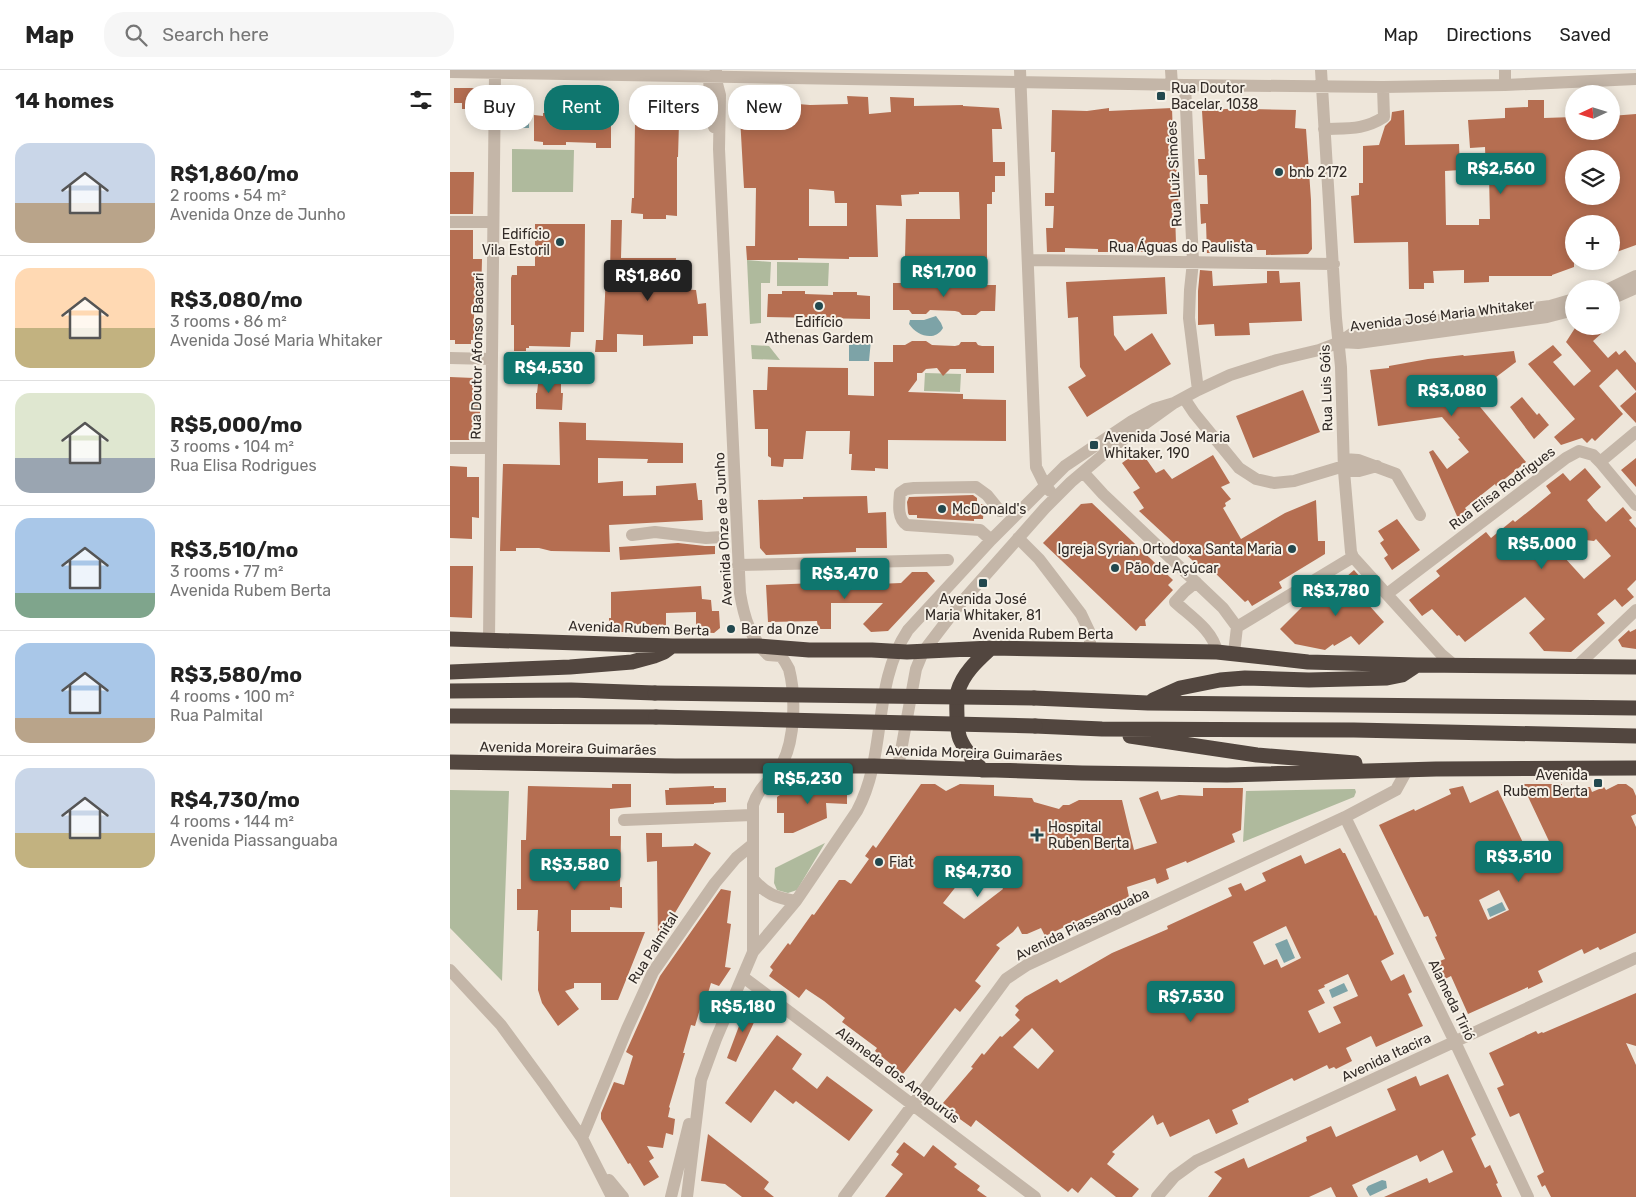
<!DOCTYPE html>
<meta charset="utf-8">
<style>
:root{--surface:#fff;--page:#f6f6f6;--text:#222;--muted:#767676;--line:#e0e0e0;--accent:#0f766e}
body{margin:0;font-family:Rubik,sans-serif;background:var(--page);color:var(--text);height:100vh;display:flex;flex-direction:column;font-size:19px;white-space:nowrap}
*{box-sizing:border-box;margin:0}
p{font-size:16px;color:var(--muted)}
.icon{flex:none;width:28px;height:28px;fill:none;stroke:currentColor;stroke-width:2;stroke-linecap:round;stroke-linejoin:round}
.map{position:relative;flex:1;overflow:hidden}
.sheet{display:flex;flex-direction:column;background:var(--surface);width:450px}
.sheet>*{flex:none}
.banner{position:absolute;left:15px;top:15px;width:475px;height:45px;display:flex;gap:10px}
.needle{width:32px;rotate:266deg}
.buttons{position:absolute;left:1115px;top:15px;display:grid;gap:10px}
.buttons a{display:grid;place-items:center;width:55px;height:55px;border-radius:50%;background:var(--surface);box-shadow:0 2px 12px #0003;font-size:25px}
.price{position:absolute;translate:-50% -42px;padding:0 11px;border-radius:5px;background:var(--accent);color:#fff;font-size:16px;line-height:32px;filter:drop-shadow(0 1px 2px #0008)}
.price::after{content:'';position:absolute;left:50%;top:30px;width:15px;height:11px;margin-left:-8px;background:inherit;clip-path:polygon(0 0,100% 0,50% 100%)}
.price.current{background:#222;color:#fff}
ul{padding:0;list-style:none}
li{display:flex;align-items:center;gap:15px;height:125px;padding:0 15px}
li+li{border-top:1px solid var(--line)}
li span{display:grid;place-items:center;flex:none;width:140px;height:100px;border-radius:15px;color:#555}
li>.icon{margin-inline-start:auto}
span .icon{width:60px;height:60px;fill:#fffc;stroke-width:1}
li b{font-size:21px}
h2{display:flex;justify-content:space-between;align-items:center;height:60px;padding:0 15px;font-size:21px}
.chip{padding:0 18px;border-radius:20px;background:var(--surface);box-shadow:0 2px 12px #0003;font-size:18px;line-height:45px}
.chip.current{background:var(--accent);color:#fff}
header{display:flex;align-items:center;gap:30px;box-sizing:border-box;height:70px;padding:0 25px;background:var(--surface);border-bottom:1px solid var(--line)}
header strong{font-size:24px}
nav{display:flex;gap:28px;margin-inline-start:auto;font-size:18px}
.search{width:350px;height:45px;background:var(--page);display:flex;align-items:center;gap:12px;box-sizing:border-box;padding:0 18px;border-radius:20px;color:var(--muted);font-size:19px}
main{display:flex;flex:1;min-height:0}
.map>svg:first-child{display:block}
</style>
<header>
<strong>Map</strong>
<div class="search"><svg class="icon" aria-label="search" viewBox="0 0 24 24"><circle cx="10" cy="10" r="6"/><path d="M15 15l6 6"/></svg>Search here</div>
<nav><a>Map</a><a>Directions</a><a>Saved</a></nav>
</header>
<main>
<section class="sheet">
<h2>14 homes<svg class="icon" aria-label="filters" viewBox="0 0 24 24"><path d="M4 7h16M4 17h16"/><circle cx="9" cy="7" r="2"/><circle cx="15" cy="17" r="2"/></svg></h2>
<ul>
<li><span style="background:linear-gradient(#c9d6e8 60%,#b9a48a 0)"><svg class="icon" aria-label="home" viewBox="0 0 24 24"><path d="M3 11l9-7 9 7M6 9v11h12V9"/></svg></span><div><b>R$1,860/mo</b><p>2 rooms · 54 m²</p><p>Avenida Onze de Junho</p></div></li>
<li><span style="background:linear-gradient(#ffd9b3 60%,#c2b280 0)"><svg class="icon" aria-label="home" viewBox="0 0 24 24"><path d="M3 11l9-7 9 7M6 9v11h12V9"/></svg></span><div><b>R$3,080/mo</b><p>3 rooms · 86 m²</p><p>Avenida José Maria Whitaker</p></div></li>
<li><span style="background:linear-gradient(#dfe7d0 65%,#9aa5b1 0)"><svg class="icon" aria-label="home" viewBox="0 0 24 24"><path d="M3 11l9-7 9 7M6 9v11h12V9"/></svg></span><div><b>R$5,000/mo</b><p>3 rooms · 104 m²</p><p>Rua Elisa Rodrigues</p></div></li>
<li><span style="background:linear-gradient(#a9c7e8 75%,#7fa58c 0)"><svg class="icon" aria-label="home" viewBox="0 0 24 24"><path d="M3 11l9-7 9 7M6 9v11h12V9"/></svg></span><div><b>R$3,510/mo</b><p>3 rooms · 77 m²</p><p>Avenida Rubem Berta</p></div></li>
<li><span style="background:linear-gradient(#a9c7e8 75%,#b9a48a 0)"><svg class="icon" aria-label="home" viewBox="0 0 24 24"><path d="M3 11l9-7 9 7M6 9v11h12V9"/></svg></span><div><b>R$3,580/mo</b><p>4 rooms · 100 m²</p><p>Rua Palmital</p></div></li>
<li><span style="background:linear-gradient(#c9d6e8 65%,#c2b280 0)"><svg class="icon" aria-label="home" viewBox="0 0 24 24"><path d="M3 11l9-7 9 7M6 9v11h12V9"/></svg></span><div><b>R$4,730/mo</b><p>4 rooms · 144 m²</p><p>Avenida Piassanguaba</p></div></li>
</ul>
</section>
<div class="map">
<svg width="1186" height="1127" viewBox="0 0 1186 1127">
<rect width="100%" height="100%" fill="#eee6da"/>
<path fill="#afba9d" d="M62,79l62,1 -1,42h-61z
M297,190l24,2 -1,21h-9v40l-11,1z
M327,192l52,1 -1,23h-51z
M301,275l18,1 11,14 -28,-1z
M475,303l36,1 -1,18 -36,-1z
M902,719h3l1,3 -2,5 -111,45 3,-51z
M0,720l59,1 -7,190 -52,-53z
M375,773l-28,47 -9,3 -11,-3 -3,-7 1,-15z"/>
<path fill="#7da3a7" d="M69,38h10v20h-11z
M486,246l5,7 2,5c-8,14 -26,8 -34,-4l1,-4h14z
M399,270h22l-2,21h-20z
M1052,832l4,8 -16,7 -3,-8z
M837,869l8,19 -11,5 -9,-19z
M894,913l4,8 -16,7 -3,-8z
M932,1110l4,1 1,7 -17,8 -4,-7 2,-3z"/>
<path fill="#b56e51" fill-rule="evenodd" d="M4,18h28v21h-20v-6h-8z
M147,21h14v57h-15v-5l-30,-1v3h-23v-3l-9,-1v-26l9,1v-3h24v3l29,1z
M224,23l20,1 1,13h-20z
M294,24h54v10l12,1 38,-1 -1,-8 21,1 1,17 22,-2 -1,-15 24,1v8l49,-1v1l36,2 3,21h-10l1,33h12v14h-10v16h-3v12h-5v54l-82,-1 1,-38h54l-1,-27h-40v2l-18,1 1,11 -26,-1 2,52h-29v2l-51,-1v2h-51l-1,-14h9l1,-58h-12l-5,-89zM359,119l25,2 1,12h12v23h-38z
M1078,30h16v18l30,-1v14h37v-15l25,-2v131l-25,9v-30h-37v43l-22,8v1h-63v6l-25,1v-13l-31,1 1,12h-10v6h-15l-1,-47 -54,1 -3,-47 8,-1v-12h4v-37l16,-1 6,-19 6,-6 1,-8 12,-2 1,35 54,-1 1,26 -15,1 1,54h33v-6h11l-1,-44h-3l-1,-28 -15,1 -2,-28 37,-2v-10l23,-1zM1124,89h37v37h-37z
M800,37v2l46,1 -1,18 11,1 5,71 1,49 -4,5 -42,1v-5h-9l-1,-6 -34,1v8h-15l-1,-30 -5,1 -1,-20h8l-1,-29h-8l-1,-16h7l-3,-48z
M659,38v3l63,-3 1,30h2l4,73h-4l1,33 -33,1 1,7h-46v-3l-33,-1v4h-18l-1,-24h7l1,-22h-9v-13h9l1,-41h-4l1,-42 35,1z
M185,52l44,1 -1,34h-1v59l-11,-1v4h-23v-5l-12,-1 1,-15h2z
M0,102h24l-1,42h-23z
M161,150h11l-1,38h55l-1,31 21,1 2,14 8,-1 2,33h-15v8l-50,2v-11l-26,-1v18h-22l1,-12h7l3,-66h4z
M85,154h50l-1,108h-13l-1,15 -41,-1v2h-3v3h-12v-26h-3v-47l1,-3h5v-9h18z
M0,160h23v29h9l-1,41 -7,-1v41h-3v4h-16v-4h-5z
M750,200l12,1 1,15 54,-3v-12h12l1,12 20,-1 2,39 -53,2 1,12 -35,1 -1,-12 -16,1v-34z
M715,207l2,37 -54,2 1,19 11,16 27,-18 19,31 -84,53 -19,-30 18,-11 -6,-9 -2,-50 -10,1 -2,-36z
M443,213h29v4h17l3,-4 6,1 3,3h17v-2h28l-1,26h-14l-5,4h-14l-3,-3 -4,-1 -25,-1 -4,4h-14l-3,-4h-16z
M332,221h23v3l28,1v-3h24v3l13,1v23l-103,-2 1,-23h14z
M1130,256h30l-17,15 15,17 8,-7 3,4 6,-5 11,13v28l-19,-22 -18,17 24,28 -28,27 -3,-3 -5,5 -5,-5 -21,7 -7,-8 21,-18 -47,-55 25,-19 9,10 -9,7 21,24 17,-15 -25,-29 9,-14z
M462,271h14l6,4 23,1 4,-1 2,-3h15l2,3 4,1h12v27h-28v-4h-16l-7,7 -6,-8 -11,1 -4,4h-5v7l-9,12 55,2v5l43,1v41l-118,-1v29l-13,-1v3l-24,-1 1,-16h-3l1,-23h-44l-3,28h-19l-1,8 -12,-1v-8l-3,-2v-27h-13l-2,-39h14l1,-23 80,1v27l26,1v-34h19v-17h12z
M1064,281l2,11 -45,34 55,66 -30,24 -1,-2 -30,24 6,7 -11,8 -31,-71 4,-2 14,19 22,-17 -11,-13 2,-1 -18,-21 -64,9 -8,-56 19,-2v-2l39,-7 35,-4 1,1z
M90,306h19v8h2v9h2l-1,17 -26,-1v-16h1l1,-9h2z
M0,307l24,1v22h6v40h-30z
M853,320l17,42 -67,26 -17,-42z
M1186,322v31l-16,-17z
M1072,327l15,18 2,-2 10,12 -15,14 -24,-32z
M109,352l27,1v17l97,3v20h-36l1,-4 -50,-1v25l25,-2v15l33,-1v-9l40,-3 2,17h4l1,20 -94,5 1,27 -59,-1 -12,-3h-23v3h-16l3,-87 57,1z
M690,380l16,23 8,-4 8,10 41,-24 17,28 -9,4 10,12 -6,4 1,3 -3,2 18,31 44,-26 31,-13 2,41h7v13l-46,28 3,6 -30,18 -4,-6 -3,2 -34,-33 -6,3 -66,-61 5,-3 -11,-16 7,-4 -18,-25z
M1186,388v29l-15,-17z
M0,396l17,1v10h12v41l-7,-1v22l-22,-1z
M1135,398l16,19 -14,13 7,9 12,13 17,-15 9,11 -3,2 7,8v52l-9,9 7,8 -12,10 -7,-8 -18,15 8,9 -34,29 -27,-1 -15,-18 16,-14 -20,-22 -60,45 -6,-7 -2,1 -25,-27 -10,7 -13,-16 31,-24 -4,-5 50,-39 5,6 22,-18 2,2 19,-15 17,-14 -5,-7 17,-13 7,8zM1146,469l15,17 -27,23 -20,-22 21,-17 9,1z
M523,425l4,3v6h7l-1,15h-9v2l-57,-3v-3h-8l-1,-2 -1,-11 2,-5z
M417,426l1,17 18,-1 1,36h-31v4l-90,3 -6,-7 -2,-48 45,-1v-2z
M642,433l81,77 -5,5 5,5 -28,30 1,6h-6l-4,5 -93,-88 38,-39z
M947,449l23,31 -28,20 -8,-12 4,-3 -8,-12 4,-3 -6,-9z
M228,473l27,3h10v8l-95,6 -1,-13z
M0,496h23l-1,52 -22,-1z
M904,500l22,25 -9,8 17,19 -25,23 -8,-9 -17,10 -1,-2 -8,6 -30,-6 -15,-15 27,-27 5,5z
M462,502h15l8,9 -47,50 -17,1 -8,-8 20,-21h-52v26h-13l-1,-8 -49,1 -2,-37 50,-2v-8h14v11l71,-3z
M251,516l1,13 9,1 1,11h7l1,17 -6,5 -18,-1v-20l-30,1v19h-57v-14h2v-26z
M1186,559v20l-14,-2 -4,-7 11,-10 1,2z
M162,714h19v23l-21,2v27h11l-1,51h2v21l-12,-1v3h-39v22h74l-27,68h-17v-17h-27v5l-9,3 14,18 -21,17 -16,-23 -4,-13 1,-59h-2l1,-21h-21v-21h4v-49h5l2,-54 84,2z
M471,714h14l11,7 14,-7 34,1v11l38,2 2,4 25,7 4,-4h6l10,-5h43l12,50 23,-7 -18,-45 19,-7 3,9 18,-5 24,1v-8h40l-2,42 -9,4 3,8 -48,21 -1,-2 -20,8 3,10 -12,5 -2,-6 -28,9 2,10 -84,39 -4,-8 -14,6h-5l-4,-8 -5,6 -17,13 4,3 -25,33 6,5 -21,26 -5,-4 -52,66 -28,-23 2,-3 -35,-26 3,-4 -21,-17 -18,-12 -7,9 -30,-22 4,-6 -3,-3 18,-24 2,2 22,-31 2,1 25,-35h6l6,4 18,-25 -4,-3 8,-11 3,3zM540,791l13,28 -39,30 -21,-16 26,-33 6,7z
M1072,714h40v7l12,-5 1,2 15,-1 2,5 12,-5 2,3 12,-6h8l7,5 3,7v18l-5,2 5,11v106l-36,17 -2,-3 -14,7 -2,-5 -44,22 5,11 -15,7v-2l-60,27 -17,-38 -6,3 -8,-17 8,-3 -10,-22 2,-1 -9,-20 -4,1 -45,-92 35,-16 1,2 36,-17 -2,-5 14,-3 7,17 28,-13 36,76 22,-10zM1049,820l10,20 -21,10 -9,-20z
M264,716v2h12v14l-12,1v1l-48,1 -1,-15h4v-2z
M343,716h54v18l-21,-1 1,15 -34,15h-9v-20h-7v-16z
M196,763h16v14l31,-1 2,-3 16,10 -53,88 -1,-80 -10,1z
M890,778l3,5h2l30,63 1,-1 18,39 -13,7 10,20 13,-7 8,18 -4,2 15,32 -47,21 -5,-11 -25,12 6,13 -16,8 -2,-2 -5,2 -2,-4 -33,16 -2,-3 -44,21 1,3 -17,8 6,14 -22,10 -7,-15 -39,18 -7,-15 -6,3 -4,-10 -41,37 3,2 -8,10 32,25 -7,8h-16l-25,-20 -13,16 -6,-5 -4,4 -92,-72 -5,7 -14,-10 2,-2 -16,-12 30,-35 -2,-1 11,-14 2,2 16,-19 2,1 18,-17 -5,-5 4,-5 -4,-4 10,-9 32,-18 3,4 52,-30 56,-24 -1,-3 65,-30 -4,-8 13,-5 4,8 21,-10 -4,-8 39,-18 4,9zM836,856l15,32 -20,10 -4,-9 -13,6 -11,-23zM898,904l10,22 -25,11 8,16 -22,10 -11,-22 17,-8 -7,-13 7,-3 -1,-2zM582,958l22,23 -16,18 -25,-22z
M271,819l10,2 -4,32 4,1 -6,43 6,1 -12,18 -8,-3 -5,17 -3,-1 -8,27 -4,-1 -8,28h2l-16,54 1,1 -2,9 7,2 -2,16 -7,-2 -3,15 -16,-2 7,12 -5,3 10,16 -15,9 -14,-23 -2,1 -27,-45v-6l13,-31 10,3 9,-29 -7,-4 34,-76z
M1186,923v53l-10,-3 10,22v132h-85l-6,-12 -3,2 -5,-11 7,-4 -25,-59 -9,4 -13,-29 7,-3 -15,-32 47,-22 2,3 4,-2 1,1z
M298,938l12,1 -24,53 -9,-4 18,-48z
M327,965l25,19 -10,15 25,20 10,-13 46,34 -24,31 -53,-40 -3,3 -18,-14 -24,33 -26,-20z
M998,1004l28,61 -5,3 14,30 5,-3 8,18 -2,1 6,13h-118l43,-19 2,5 24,-11 -10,-22 -23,12 -3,-7 -65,30 6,12h-22l-5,-10 -22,10h-101l14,-19 -8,-6 30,-14 4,10 59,-27 -1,-4 25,-11 5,11 60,-27 -9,-21 29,-13 4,10z
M258,1064l61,48 -5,7 10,8h-32l-17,-13 -24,-3z
M454,1072l20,15 9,-12 24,19 -3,3 26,19 -3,4 10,7h-102l18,-23 -12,-9 8,-11 -3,-2z"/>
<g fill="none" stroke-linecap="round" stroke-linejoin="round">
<path stroke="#c4b6a8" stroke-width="12" d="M266,0l-1,6 5,19 -1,54 21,444c4,24 10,45 28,62l13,1c3,4 6,9 8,13 7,27 6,71 -7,95 -9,14 -24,24 -29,41v147
M570,0l16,397 9,18 5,6
M721,0l1,15
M871,0l15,248 5,49 3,104 7,81 2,5 88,97 13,11
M1055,0v15
M0,2l735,13 198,2 122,-2 131,-6
M259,7l2,38 3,12
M735,15l8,177 -3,28 -1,28 9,72
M874,59c24,-1 40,1 60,-12l-1,-30
M0,152h43
M578,190l306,4
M1159,219l27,-13
M1161,229l25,-11
M890,272l16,-11 194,-25 24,-7
M0,288l41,1
M734,328l10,15 45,55 17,11 18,4 20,-2 50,-15
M0,378h41
M894,389l14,1 38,14 24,41
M1150,392l36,43
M894,401h15l18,-5
M633,402l20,22 120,114 14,19
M182,465l23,-3 51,6 16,-1
M568,468l21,21 42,55 9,19v17
M541,470l-11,-10 -73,-5c-10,-6 -8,-21 -7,-32l6,-4 8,-1 62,-1 11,8 13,16
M288,495l210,-5
M746,512l-11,9 -10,11c15,14 38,28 42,50
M937,524l179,-136 13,-7 14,4 7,7 36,-30
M787,557l116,-70
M39,569l6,-566
M784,583l3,-26
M1127,596l59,-56
M448,697l18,-98 7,-17 36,-47 86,-97 26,-26 39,-33 64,-46 24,-13 32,-15 47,-15 42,-10 21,-8 18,1 189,-26 27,-7
M895,747l110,225 73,155
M174,750l128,-5
M303,809c13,15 23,19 43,22
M0,900l51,55 44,60 37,53 30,59
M293,907l292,220
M132,1068l45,-109 26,-57 62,-89 21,-25 16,-13
M159,1110l14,17
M221,1127l18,-73
M237,1127l14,-117 15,-41 37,-87 43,-51 61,-90c31,-58 14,-125 51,-181l83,-90 74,-74 67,-45 22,-12 20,-6
M394,1127l151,-203 11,-15 21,-14 318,-148 51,-27 11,-20
M707,1127l17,-20 22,-16 440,-203"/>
<path stroke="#52463f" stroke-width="15" d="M0,569l222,7h87l50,4h63l35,2 84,-4 226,4 91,10 109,3 219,2
M0,602l120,-5 62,-5 22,-6 10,-4 8,-6
M0,621l121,-1 84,3
M584,628l114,5 488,5
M703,630l27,-12 40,-8 25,-2 64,2 78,-2 15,-3 15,-10
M0,646l206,1
M585,656l67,3 252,1 282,6
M680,666l127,19 98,8
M0,692l225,4h199l208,7 145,2 209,-6 200,-1
M532,700c-8,-9 -16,-18 -21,-29 -4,-7 -3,-15 -4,-23 0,-8 -1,-18 1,-27 5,-18 20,-31 33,-43"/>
<path stroke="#52463f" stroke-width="15" d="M205,623l379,5
M206,647l379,9"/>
</g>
<g fill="#22484e" stroke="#f6f0e6" stroke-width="2">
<rect x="706" y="21" width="10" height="10" rx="2.5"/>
<circle cx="829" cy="102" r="5"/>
<circle cx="110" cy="172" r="5"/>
<circle cx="369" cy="236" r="5"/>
<rect x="639" y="370" width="10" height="10" rx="2.5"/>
<circle cx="492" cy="439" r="5"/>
<circle cx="842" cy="479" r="5"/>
<circle cx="665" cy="498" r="5"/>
<rect x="528" y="508" width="10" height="10" rx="2.5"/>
<circle cx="281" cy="559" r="5"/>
<rect x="1143" y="708" width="10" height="10" rx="2.5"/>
<path d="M584.5 757.5h5v5h5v5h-5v5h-5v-5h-5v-5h5z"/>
<circle cx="429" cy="792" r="5"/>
</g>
<g text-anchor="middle" stroke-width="4" stroke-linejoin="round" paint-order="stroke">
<g font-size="14" fill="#322b27" stroke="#f6f0e6" text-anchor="start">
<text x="721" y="23">Rua Doutor<tspan x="721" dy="16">Bacelar, 1038</tspan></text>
<text x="839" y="107">bnb 2172</text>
<text x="100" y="169" text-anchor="end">Edifício<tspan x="100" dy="16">Vila Estoril</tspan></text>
<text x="369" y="257" text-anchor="middle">Edifício<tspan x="369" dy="16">Athenas Gardem</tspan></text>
<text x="654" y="372">Avenida José Maria<tspan x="654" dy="16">Whitaker, 190</tspan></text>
<text x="502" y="444">McDonald's</text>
<text x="832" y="484" text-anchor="end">Igreja Syrian Ortodoxa Santa Maria</text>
<text x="675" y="503">Pão de Açúcar</text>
<text x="533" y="534" text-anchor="middle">Avenida José<tspan x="533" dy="16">Maria Whitaker, 81</tspan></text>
<text x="291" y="564">Bar da Onze</text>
<text x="1138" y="710" text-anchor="end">Avenida<tspan x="1138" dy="16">Rubem Berta</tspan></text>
<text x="598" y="762">Hospital<tspan x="598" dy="16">Ruben Berta</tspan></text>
<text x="439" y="797">Fiat</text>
</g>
<g font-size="14" fill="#322b27" stroke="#f6f0e6">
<text transform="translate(724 104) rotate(-93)" y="5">Rua Luiz Simões</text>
<text x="731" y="182">Rua Águas do Paulista</text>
<text transform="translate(992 245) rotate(-7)" y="5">Avenida José Maria Whitaker</text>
<text transform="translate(27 286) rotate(-89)" y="5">Rua Doutor Afonso Bacari</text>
<text transform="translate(876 318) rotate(-92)" y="5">Rua Luis Góis</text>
<text transform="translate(1052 418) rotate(-37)" y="5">Rua Elisa Rodrigues</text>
<text transform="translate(273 459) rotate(-93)" y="5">Avenida Onze de Junho</text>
<text transform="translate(189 558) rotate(2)" y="5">Avenida Rubem Berta</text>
<text x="593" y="569">Avenida Rubem Berta</text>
<text transform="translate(118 678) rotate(1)" y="5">Avenida Moreira Guimarães</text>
<text transform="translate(524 683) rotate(2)" y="5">Avenida Moreira Guimarães</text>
<text transform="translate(632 854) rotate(-26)" y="5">Avenida Piassanguaba</text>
<text transform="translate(203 878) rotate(-58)" y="5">Rua Palmital</text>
<text transform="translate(1002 930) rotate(64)" y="5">Alameda Tirió</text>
<text transform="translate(936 987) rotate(-25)" y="5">Avenida Itacira</text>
<text transform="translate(448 1005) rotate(37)" y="5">Alameda dos Anapurús</text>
</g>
</g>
</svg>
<div class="buttons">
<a><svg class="needle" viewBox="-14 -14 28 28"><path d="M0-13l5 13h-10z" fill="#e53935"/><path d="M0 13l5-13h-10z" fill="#767676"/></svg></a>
<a><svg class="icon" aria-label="layers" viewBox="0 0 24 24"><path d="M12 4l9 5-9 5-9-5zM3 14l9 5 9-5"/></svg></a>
<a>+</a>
<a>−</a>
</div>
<b class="price" style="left:1051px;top:125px">R$2,560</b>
<b class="price" style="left:494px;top:228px">R$1,700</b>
<b class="price current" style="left:198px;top:232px">R$1,860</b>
<b class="price" style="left:99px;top:324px">R$4,530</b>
<b class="price" style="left:1002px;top:347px">R$3,080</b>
<b class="price" style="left:1092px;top:500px">R$5,000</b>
<b class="price" style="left:395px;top:530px">R$3,470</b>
<b class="price" style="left:886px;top:547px">R$3,780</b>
<b class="price" style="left:358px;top:735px">R$5,230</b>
<b class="price" style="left:1069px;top:813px">R$3,510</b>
<b class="price" style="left:125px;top:821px">R$3,580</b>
<b class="price" style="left:528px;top:828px">R$4,730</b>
<b class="price" style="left:741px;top:953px">R$7,530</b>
<b class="price" style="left:293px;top:963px">R$5,180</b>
<div class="banner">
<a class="chip">Buy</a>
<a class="chip current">Rent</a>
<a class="chip">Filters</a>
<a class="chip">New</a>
</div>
</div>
</main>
